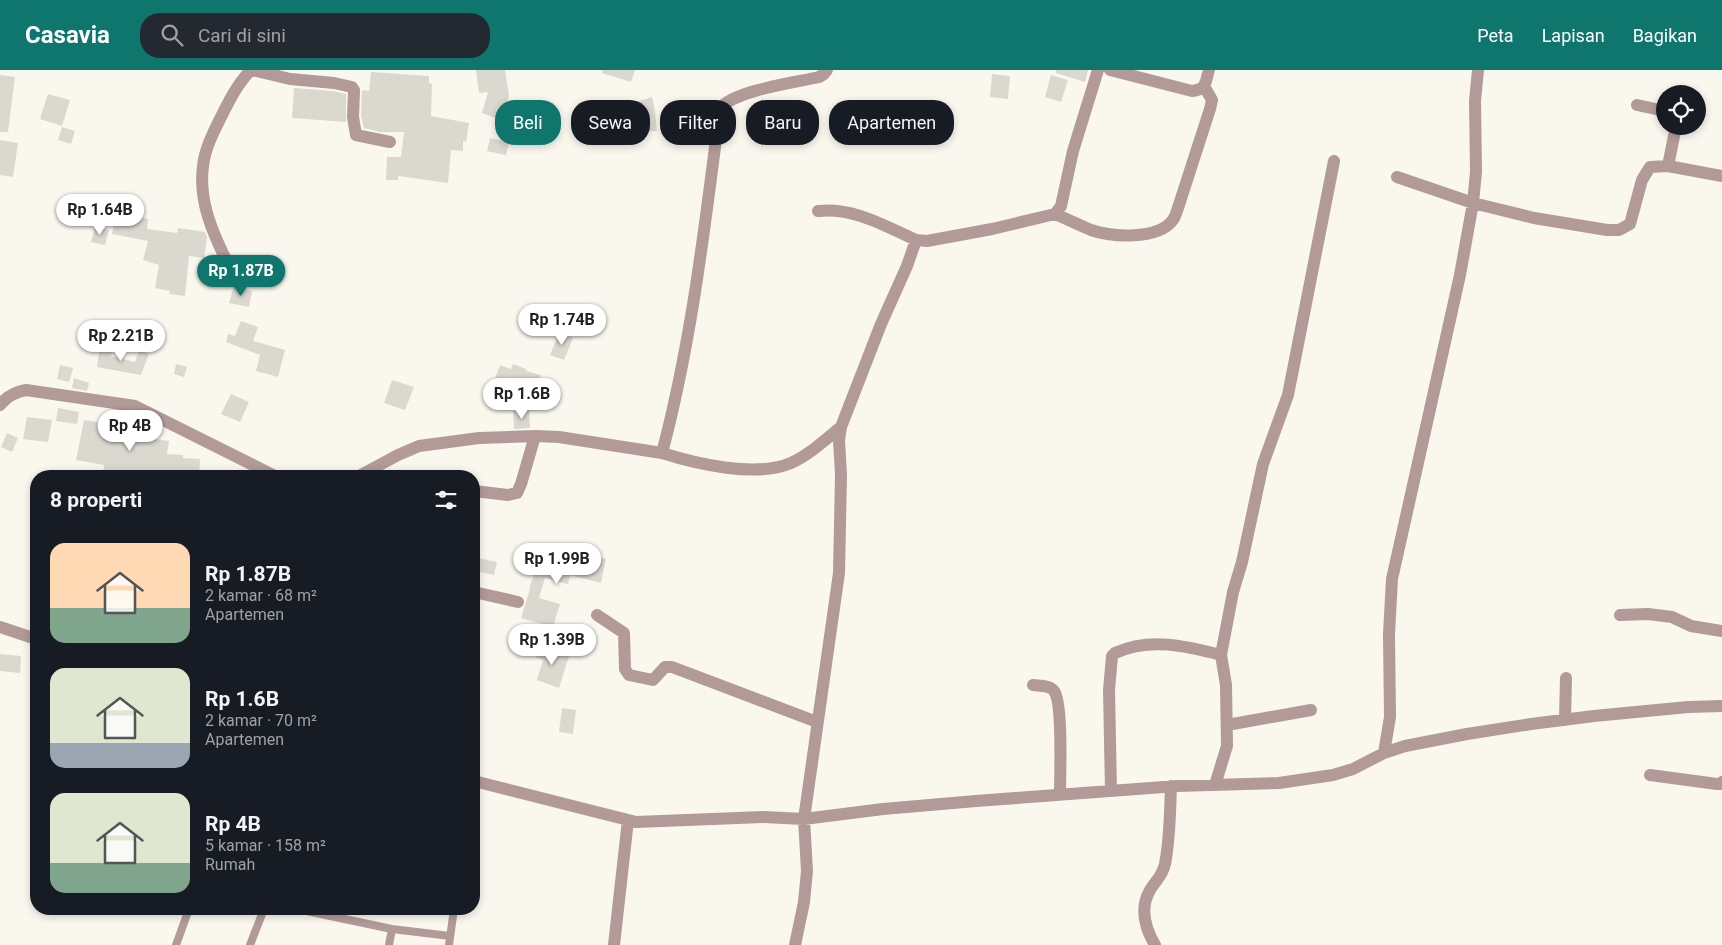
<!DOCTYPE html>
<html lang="id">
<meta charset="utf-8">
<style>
:root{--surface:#171b24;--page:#242831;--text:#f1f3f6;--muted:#9ea1a6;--accent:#0f766e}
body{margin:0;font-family:Roboto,sans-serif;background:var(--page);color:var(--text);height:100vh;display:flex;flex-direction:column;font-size:19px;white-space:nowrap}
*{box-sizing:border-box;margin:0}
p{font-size:16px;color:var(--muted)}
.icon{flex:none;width:28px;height:28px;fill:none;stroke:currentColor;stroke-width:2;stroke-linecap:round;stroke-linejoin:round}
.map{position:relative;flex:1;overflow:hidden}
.details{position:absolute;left:30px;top:400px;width:450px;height:445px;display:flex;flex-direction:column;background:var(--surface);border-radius:20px;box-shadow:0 2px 8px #0003}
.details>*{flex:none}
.hud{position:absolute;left:495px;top:30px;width:475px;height:45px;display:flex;gap:10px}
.tools{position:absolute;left:1656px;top:15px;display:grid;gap:10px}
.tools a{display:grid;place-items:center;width:50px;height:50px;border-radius:50%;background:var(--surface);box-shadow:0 2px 8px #0003;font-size:25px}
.price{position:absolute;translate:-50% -42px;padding:0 11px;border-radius:18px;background:#fff;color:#222;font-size:16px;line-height:32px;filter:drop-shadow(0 1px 2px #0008)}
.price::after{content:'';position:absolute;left:50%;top:30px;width:15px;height:11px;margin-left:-8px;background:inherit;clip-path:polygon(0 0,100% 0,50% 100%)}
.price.selected{background:var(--accent);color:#fff}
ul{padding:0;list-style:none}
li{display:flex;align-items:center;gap:15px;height:125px;padding:0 20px}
li span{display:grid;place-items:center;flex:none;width:140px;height:100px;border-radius:15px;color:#555}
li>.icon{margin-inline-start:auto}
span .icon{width:60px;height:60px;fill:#fffc;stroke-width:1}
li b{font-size:21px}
h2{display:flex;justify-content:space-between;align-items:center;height:60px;padding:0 20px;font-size:21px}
.chip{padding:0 18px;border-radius:20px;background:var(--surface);box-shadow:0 2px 8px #0003;font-size:18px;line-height:45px}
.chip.selected{background:var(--accent);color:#fff}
header{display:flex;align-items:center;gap:30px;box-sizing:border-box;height:70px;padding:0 25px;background:var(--accent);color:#fff}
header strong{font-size:24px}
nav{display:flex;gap:28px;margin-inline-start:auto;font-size:18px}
.search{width:350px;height:45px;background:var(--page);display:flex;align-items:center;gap:12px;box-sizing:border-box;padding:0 18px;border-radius:20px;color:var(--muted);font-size:19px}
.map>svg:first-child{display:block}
</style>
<header>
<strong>Casavia</strong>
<div class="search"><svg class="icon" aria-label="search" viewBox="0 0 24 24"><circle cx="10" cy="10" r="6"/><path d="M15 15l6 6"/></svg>Cari di sini</div>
<nav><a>Peta</a><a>Lapisan</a><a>Bagikan</a></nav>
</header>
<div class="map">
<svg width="1722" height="875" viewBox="0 0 1722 875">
<rect width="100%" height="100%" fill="#faf7ef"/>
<path fill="#dbd8d0" d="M476,0h29l4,26 -8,24 -19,-7 6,-21 -9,1z
M602,0h33l-4,12 -29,-9z
M1056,0h32l-3,12 -29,-9z
M371,2l58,4v7l3,1 -1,32 38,7 -3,19 -3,-1v10l-12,-1 -3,33 -50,-7v4h-12l1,-23h14l3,-25h-24l-16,-4 -3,-12 1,-26 7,1z
M992,4l18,2 -2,23 -18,-2z
M0,5l15,2 -7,55h-8z
M1051,5l17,5 -7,22 -16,-5z
M294,18l39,3 13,3v28l-54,-4z
M48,24l22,6 -8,26 -22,-7z
M652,27l3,13 2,21 -23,1 2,-30z
M62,57l13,4 -4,13 -13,-4z
M490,68l19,4 -3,13 -19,-4z
M0,70l18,3 -5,34 -13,-2z
M117,142l31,7 -1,10 30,4 1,-5 27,4 2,5 -3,21 -15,-2 -4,40 -16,-2 1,-3 -15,-3 4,-23 -16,-5 5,-19 -36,-7z
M95,157l14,3 -4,15 -14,-3z
M234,216l18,5 -3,16 -20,-4z
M554,235l12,2 -4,24 -12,-2z
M241,251l17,6 -5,14 32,9 -7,27 -22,-6 4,-16 -34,-13 2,-8 7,2z
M559,263l14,5 -9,22 -14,-5z
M100,275l13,2 -2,9 24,6 4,-12 10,4 -8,21 -44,-8z
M176,294l11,3 -3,10 -10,-3z
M513,294l13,5v2l15,4 -6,21 -7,-2v3l-35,-13 7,-19 11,4z
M60,295l13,3 -4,14 -12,-3z
M74,308l15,5 -2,8 -15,-3z
M392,310l22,7 -9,23 -21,-7z
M231,324l18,8 -9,20 -19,-8z
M58,338l21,4 -2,12 -21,-3z
M529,340l1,18 -16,1 -1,-18z
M27,347l25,3 -4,22 -25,-3z
M84,350l41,6 -1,6h13v5l32,4 -2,13 16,1v3l17,1 -1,17h-15l-49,-6 -1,6h-31l1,-11 -28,-5z
M7,363l11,5 -6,14 -11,-5z
M544,483l47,13 3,-10 12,3 -5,24 -31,-8 -2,9 -23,-6 -6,20 21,6 -7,23 -32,-9 9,-29h-1l6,-17 2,1z
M478,488l19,4 -3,13 -19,-4z
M539,576l30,10 -10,32 -22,-8 6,-20 -8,-3z
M0,584l21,2 -1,17 -20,-2z
M562,638l14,2 -3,24 -14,-2z"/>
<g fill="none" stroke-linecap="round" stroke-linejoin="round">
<path stroke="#b29a98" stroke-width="8" d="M297,839l95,20 58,7
M176,875l13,-36
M250,875l14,-36
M389,875l3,-16
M449,875l5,-36"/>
<path stroke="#b29a98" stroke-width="12" d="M253,0l37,9 44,4 18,4 2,3 -1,27 3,18 34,7
M1110,0l82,21c15,-2 13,-8 17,-21
M1637,35l28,6
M1668,96l8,-40
M1397,107l76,26 61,15 73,12h12l11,-6 12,-44 8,-13 18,-1 54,10
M818,141c35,-4 67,15 98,29
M1055,144c12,5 24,11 36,16 20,7 66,10 81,-9 2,-2 4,-7 5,-10l33,-102 2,-9 -8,-14
M230,198c-16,-32 -32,-66 -27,-102 2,-18 11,-35 19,-51 8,-16 16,-32 29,-45
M0,335c7,-9 15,-13 26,-15l109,16 140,70
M662,383c35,11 94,25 129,10 18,-8 34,-23 50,-36
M359,406l39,-21 21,-9 60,-8 56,-2 24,1 103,16c30,-113 43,-229 58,-345 17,-18 73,-25 99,-31l5,-3 3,-4
M474,421l34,4 9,-2 4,-9 14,-48
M474,522l44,10
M597,545l27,18 1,36 4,6 24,5 12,-13h7l145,55
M1620,545l28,-1 24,3 19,9 31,5
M0,557l36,12
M1033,615c6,1 17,0 21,6 9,11 6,85 6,103
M1565,650l1,-42
M1227,655l84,-15
M1384,683l6,-36 -1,-83 3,-55 68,-304 13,-72 3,-31 -1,-71 3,-31
M1650,705l67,9h4l1,-2
M474,711l162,41 127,-5 41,2 79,-10 93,-8 201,-15 102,-3 54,-8 20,-6 31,-16 21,-7 62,-12 64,-10 63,-8 94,-9 34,-1
M1215,715l12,-39 -1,-61 -5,-30 12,-63 9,-30 21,-98 25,-69 46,-234
M1111,721l-2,-101 3,-34 3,-3c35,-16 71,-7 106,2
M614,875l14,-125
M795,875l9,-43 3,-31 -3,-52 35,-246 2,-98 -2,-35 2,-13 40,-103 26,-58 9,-26 11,1 65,-12 63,-15 6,-8 12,-55 25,-81
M1155,875c-10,-17 -16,-36 -5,-55 6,-10 12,-13 15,-26 5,-25 5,-52 6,-78"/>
</g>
</svg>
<div class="tools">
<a><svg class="icon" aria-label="locate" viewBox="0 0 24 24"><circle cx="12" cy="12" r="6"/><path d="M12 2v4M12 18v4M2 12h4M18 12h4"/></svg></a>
</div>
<b class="price" style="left:100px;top:166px">Rp 1.64B</b>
<b class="price selected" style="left:241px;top:227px">Rp 1.87B</b>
<b class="price" style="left:562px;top:276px">Rp 1.74B</b>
<b class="price" style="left:121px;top:292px">Rp 2.21B</b>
<b class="price" style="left:522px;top:350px">Rp 1.6B</b>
<b class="price" style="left:130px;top:382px">Rp 4B</b>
<b class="price" style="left:557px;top:515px">Rp 1.99B</b>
<b class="price" style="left:552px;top:596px">Rp 1.39B</b>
<div class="hud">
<a class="chip selected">Beli</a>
<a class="chip">Sewa</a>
<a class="chip">Filter</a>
<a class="chip">Baru</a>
<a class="chip">Apartemen</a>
</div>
<section class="details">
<h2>8 properti<svg class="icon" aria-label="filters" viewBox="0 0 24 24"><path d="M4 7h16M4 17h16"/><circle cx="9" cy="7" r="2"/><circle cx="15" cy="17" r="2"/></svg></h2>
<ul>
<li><span style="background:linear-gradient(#ffd9b3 65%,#7fa58c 0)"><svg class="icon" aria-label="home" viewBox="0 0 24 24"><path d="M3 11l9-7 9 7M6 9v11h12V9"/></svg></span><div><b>Rp 1.87B</b><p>2 kamar · 68 m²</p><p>Apartemen</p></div></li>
<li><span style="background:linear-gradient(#dfe7d0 75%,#9aa5b1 0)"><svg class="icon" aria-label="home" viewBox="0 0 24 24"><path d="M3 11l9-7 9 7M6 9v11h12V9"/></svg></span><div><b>Rp 1.6B</b><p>2 kamar · 70 m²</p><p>Apartemen</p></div></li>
<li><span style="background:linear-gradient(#dfe7d0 70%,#7fa58c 0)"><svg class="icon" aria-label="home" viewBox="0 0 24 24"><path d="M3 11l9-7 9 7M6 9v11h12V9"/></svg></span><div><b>Rp 4B</b><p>5 kamar · 158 m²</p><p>Rumah</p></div></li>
</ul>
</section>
</div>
